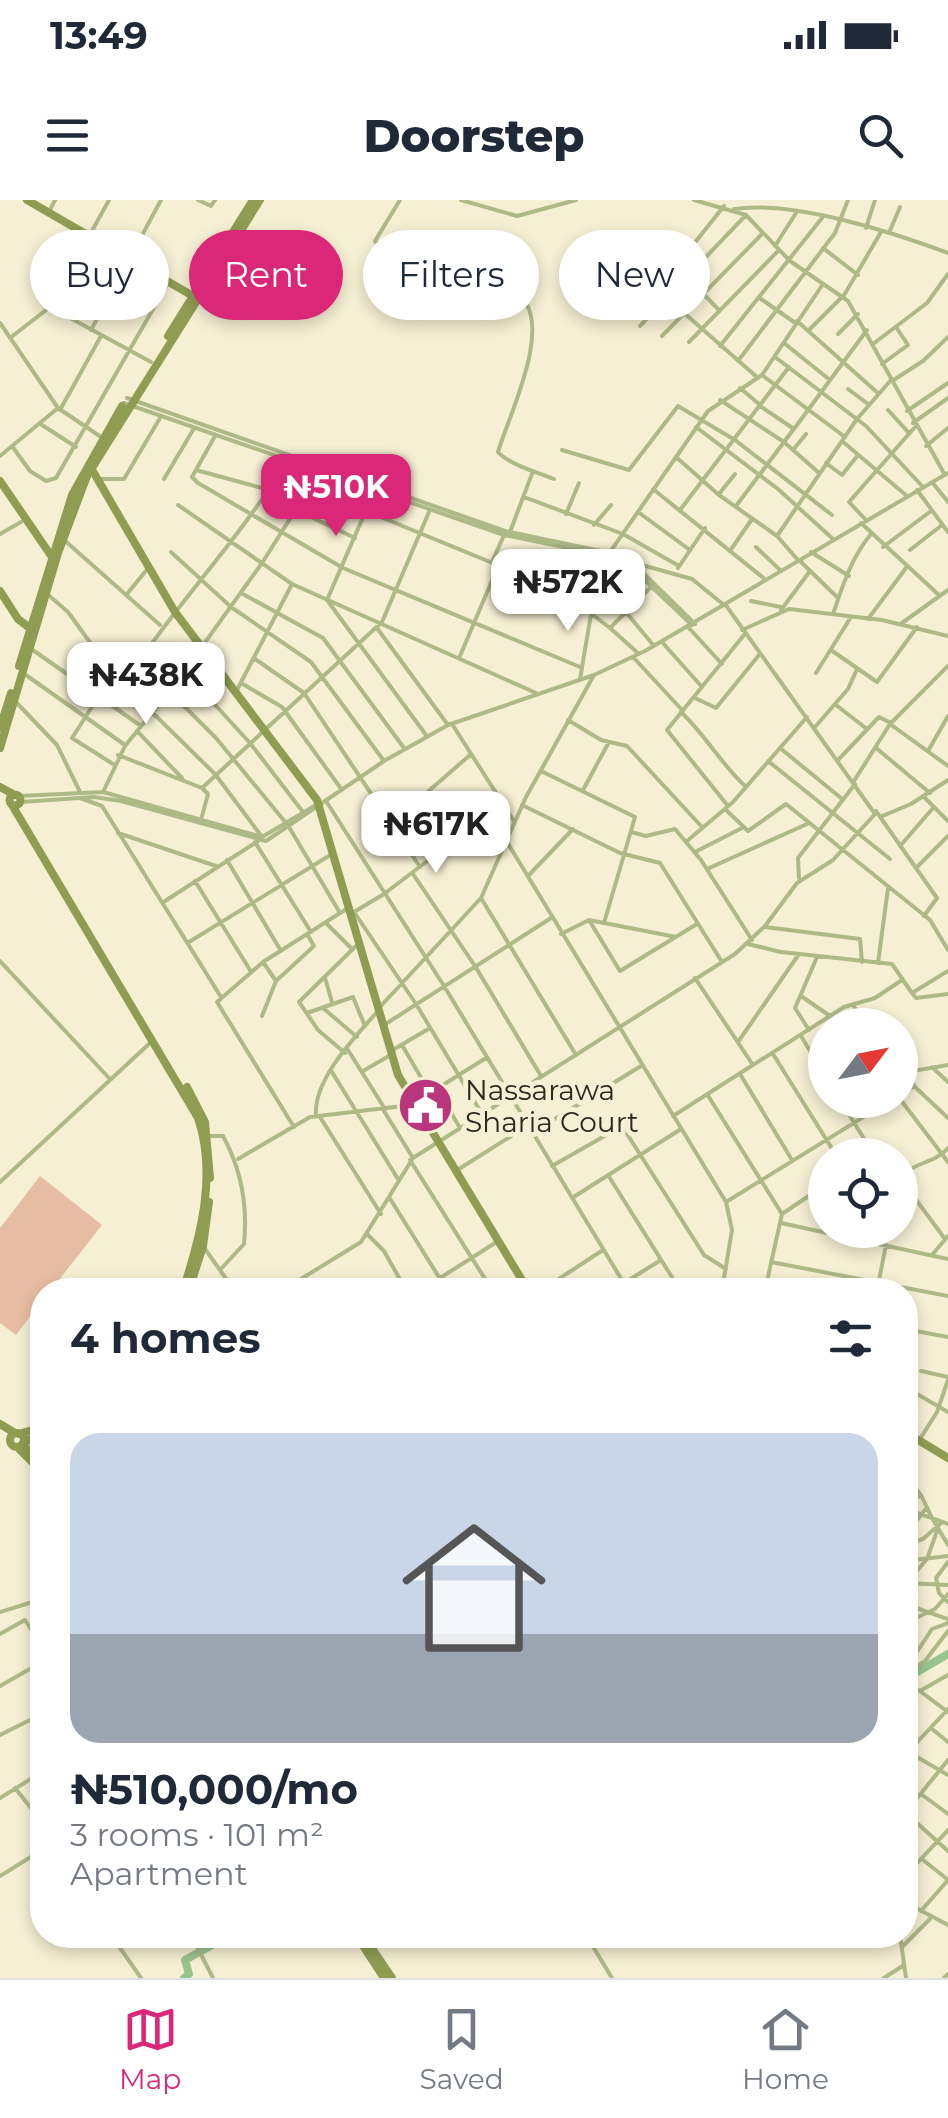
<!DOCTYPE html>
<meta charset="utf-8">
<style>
:root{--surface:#fff;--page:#f2f2f3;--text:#1f2937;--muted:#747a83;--line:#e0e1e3;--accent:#db2777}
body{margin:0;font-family:Montserrat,sans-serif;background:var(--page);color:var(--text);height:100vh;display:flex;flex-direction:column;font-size:38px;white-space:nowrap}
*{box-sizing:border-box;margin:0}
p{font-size:32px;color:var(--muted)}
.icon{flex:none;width:55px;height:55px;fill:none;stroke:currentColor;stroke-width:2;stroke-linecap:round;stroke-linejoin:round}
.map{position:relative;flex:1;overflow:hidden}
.drawer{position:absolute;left:30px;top:1078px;width:888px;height:670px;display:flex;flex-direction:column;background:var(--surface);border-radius:40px;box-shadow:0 5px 15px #0003}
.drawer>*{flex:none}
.top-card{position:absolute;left:30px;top:30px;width:890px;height:90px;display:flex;gap:20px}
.needle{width:65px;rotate:58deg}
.controls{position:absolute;left:808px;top:808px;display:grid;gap:20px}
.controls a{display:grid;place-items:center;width:110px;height:110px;border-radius:50%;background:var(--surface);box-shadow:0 5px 15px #0003;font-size:50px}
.price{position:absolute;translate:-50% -85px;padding:0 22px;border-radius:20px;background:#fff;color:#222;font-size:32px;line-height:65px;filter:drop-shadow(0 2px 5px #0008)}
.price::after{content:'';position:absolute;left:50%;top:60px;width:30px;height:22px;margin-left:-15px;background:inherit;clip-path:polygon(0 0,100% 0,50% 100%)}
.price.active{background:var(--accent);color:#fff}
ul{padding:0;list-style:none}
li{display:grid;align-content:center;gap:20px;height:530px;padding:0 40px}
li span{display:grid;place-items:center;height:310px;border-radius:30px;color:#555}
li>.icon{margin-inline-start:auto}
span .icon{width:180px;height:180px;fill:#fffc;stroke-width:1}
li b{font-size:42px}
h2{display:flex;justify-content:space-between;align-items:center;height:120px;padding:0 40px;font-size:42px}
.pill{padding:0 35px;border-radius:45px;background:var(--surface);box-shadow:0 5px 15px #0003;font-size:35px;line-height:90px}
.pill.active{background:var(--accent);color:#fff}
.status{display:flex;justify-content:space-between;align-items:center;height:70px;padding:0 50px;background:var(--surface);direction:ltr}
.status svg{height:28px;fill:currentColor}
header{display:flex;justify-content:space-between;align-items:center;height:130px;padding:0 40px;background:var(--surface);font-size:45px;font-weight:800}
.menu{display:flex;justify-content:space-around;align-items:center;height:140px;border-top:2px solid var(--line);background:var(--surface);font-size:28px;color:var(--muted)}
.menu a{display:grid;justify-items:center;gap:5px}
.menu .active{color:var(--accent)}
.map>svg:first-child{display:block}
</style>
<div class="status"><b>13:49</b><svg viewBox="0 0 49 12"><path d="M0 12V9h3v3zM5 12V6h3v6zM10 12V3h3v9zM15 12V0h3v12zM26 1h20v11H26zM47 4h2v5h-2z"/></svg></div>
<header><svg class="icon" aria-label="menu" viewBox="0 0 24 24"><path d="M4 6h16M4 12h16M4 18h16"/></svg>Doorstep<svg class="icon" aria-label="search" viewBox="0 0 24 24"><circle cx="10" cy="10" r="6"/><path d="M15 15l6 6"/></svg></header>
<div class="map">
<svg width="948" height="1778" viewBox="0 0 948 1778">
<rect width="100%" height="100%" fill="#f5efd3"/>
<path fill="#e6bda2" d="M40,976l62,49 -51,65h-9v11l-26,34 -16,-12v-95z"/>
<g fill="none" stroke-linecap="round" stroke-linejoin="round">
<path stroke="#98c48e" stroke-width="8" d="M905,1479l43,-25
M184,1778l5,-4 -4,-14 45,-25"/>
<path stroke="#aeb988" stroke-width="4" d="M198,0l13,6 4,-6
M400,0l-25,41 21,22 43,22 32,-14c15,8 36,14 49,25 34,30 -12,121 -22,156 10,12 41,21 56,27
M461,0l56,16 59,-16
M694,0l52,15 44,46 58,40 97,174
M734,9c59,-9 158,23 214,44
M49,12l6,-12
M866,28l9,-28
M889,33l11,-26
M775,46l21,-33
M823,48l35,27
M676,66l42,43
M658,89l66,-83
M843,97l38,-65
M667,98l91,80
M761,99l33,23
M50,107l101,55
M797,121l82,73
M0,123l58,85 43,29
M640,126l106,-111
M91,130l70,-130
M809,130l34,-34
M838,134l20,-20
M662,136l100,-102
M10,138l40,-31 59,-107
M689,142l90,-92
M784,143l46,37
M873,144l54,-41 21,-29
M720,146l102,-128
M775,157l91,69 57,61
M738,161l97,-128 13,-33
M882,164l26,-19 -12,-18
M762,175l83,62
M892,181l31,-20 25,-24
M740,188l19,16
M848,189l20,15
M127,198l378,133 105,22 28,15 57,56
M720,200l64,42 35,31
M124,203l380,132 104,21 26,14 58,55
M760,206l34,23 73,-99
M60,210l41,-74
M888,210l20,22
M907,211l41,-28
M913,223l35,-25
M42,225l34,22
M696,227l82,62 55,50
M215,236l-23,41 6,6 145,85 237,99
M842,241l65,55
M12,246l18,25 16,10 10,-3 112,-195
M926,246l22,-18
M562,250l67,20 49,-64 57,34 97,75
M793,250l13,-16
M0,256l58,-48
M676,257l43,38 58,41 21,24
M826,263l16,12 16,-20
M196,270l66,18
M101,279h23l36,-61
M164,279l29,-49
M932,282l16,20
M653,289l113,91
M917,290l31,42
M374,292l-47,108 99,135
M719,294l16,-20
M524,297l99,37 56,32
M178,305l114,79 244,109
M736,306l57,-76
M296,310l59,28
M680,310l109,-143
M366,311l180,74
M638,312l52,38
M566,314l13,-31
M866,320l-17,-18 66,-75
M861,323l79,73
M594,325l17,-20
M510,332l23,-61
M0,334l21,-12
M777,336l80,-117 34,-39
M63,339l97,86
M756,347l25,24
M883,347l48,-36
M732,348l20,-29
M910,350l32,-25
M171,352l60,55 80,55 73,99
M811,352l38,24
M608,355l100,-144 54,-36 61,-91
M799,360l39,38
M492,362l12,-27
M635,363l57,16 32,26
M678,368l27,-40
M592,391l33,20 29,35
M624,392l16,-19
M46,393l22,19 45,62 102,100 47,63
M241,393l82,45 81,110
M127,394l22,-27
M751,401l30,6
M781,410l29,-39
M589,412l21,16 41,-41
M833,414c10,-29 18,-56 38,-80
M868,419l38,-51
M902,423l46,-33
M688,427l34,37
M377,428l71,97
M610,428l29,26
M742,430l47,-21 93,11 66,16
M662,442l40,45
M30,448l111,78
M201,448l61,-85 57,-90
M831,450l46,32 40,-55
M460,456l39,-92
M633,457l50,54
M255,459l49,34 116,174
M185,472l65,71 53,69
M23,473l102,72
M816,473l35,-56
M113,474l-41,64 41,26
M580,479l21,-123
M124,483c50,-77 114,-141 162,-221
M241,483l41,24 60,83
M237,490l55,-106
M170,492l46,46 70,85
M695,498l21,10 43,-53
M14,500l43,45 23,47
M836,505l31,24
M681,512c26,25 40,52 65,75
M568,520l33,20 26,6 75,81
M452,524l62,97
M890,524l58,42
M815,527l33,-38 9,-20
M137,531l45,47
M780,548l61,50
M876,548l54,45
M928,551l20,-35
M118,555l84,33 180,-166 47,-110
M838,560l41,-43 12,6
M768,561l122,98
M541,571l94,46 -31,106
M854,581l36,-57 58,-58
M583,590l26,-48
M103,592l22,-46 78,-96
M19,596l84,-4 159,45 54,-32
M924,597l24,24
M80,598l22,8 119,191
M326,601l118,185 184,304
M21,602l73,-5 27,4 145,40 118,-80 64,-36 146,-50 51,-24 303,-178
M522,605l98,48 40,10 62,99
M728,606l-61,-76 77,-95
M725,609l23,22 38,-27 144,116 18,30
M876,611l61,87 -13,18
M880,617l31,-13 37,-24
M201,620l7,-26 -5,-5
M392,623l78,-68
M289,627l51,86
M631,632l15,4 29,-7 26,31 51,80
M118,633l98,33
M687,641l46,-39 74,-85
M255,642l56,90
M507,642l219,360 6,28 -10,60
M901,645l32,-37
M697,651l45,-23
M227,660l54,91
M917,667l31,-31
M707,669l100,-45
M413,674l62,92 66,110
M528,676l45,-47
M799,678l-1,-20 57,-74
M195,681l55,89
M481,698l95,157
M165,701l93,-60
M354,712l62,92 66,110
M354,712l30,-18 117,-89
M589,720l31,51 77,-47
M326,723l25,25
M765,727l95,12 2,23
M561,734l28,-14 87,17
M189,742l143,-88
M748,744l33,8 111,12 20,29 36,-22
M0,761l109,117
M263,762l13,19
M878,763l10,-75
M325,778l7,24
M695,778l58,87
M912,793l4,5 32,-4
M801,796l29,20
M853,805l13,20
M323,808l34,29
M379,808l102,-110 45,-101 68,-122
M307,813l46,-16 12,29
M262,816l14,-35 38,-35 -7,-12
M384,825l167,-107
M809,830l-14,-22 22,-51
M801,836l24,40
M738,842l61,-88
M402,845l28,48
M348,850l37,59
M391,851l39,-23
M345,853l-27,-23 -19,-28 58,-57
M773,854l63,101
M900,864l7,2 7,20 34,32
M932,867l16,15
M363,871l26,-15
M913,871l35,-6
M332,872l66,107
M740,874l52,86
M437,889l23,39
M707,894l75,120 -17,76
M900,894l13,-7
M900,899l48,63
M840,900l33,53
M414,903l72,-45
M384,911l29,47
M316,916c-3,-36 38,-78 61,-104
M673,916l171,-109 31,-9 27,-18
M320,917l61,97
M294,927l-77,-125 46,-40 85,-54
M532,933l109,-67
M208,936h15c18,33 25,69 21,108l-24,26
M238,959l72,-42 101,-12
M410,960l82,130
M552,966l70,-40 82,129 22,14
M459,969l68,-43
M608,975l72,115
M900,978l45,61
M900,978c15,-17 34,-14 48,-30
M0,982l150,-139
M389,997l58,93
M572,998l109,-69
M726,1002l165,-102
M782,1014l43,-29
M781,1023l167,36
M367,1034l17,17 22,39
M203,1046l31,44
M932,1055l16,-19
M771,1062l177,34
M440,1078l55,-35
M624,1083l37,-23
M283,1090l78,-48 52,-84 322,-204 30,-28 32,-43 36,-23 42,-46 -150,-210
M542,1090l61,-40
M877,1090l9,-45
M905,1129l43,8
M921,1171l27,6
M905,1187l43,25
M920,1239l17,-27 11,-32
M905,1276l16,19 -16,12
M921,1295l11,23 16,6
M905,1309l27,9 16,27
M905,1336l22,-29
M905,1345l18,-6 18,-16
M905,1361l43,-5
M948,1362l-12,16 3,15 9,9
M905,1383l43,2
M905,1385l22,-26 10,-28
M905,1404l43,15
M0,1412l42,-13
M905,1423l30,-14 13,-15
M0,1434l25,-14 17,26
M905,1470l27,-41 16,-6
M905,1474l20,-13 23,-30
M0,1486l42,-24
M905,1486h8l35,26
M905,1486l8,21 -8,22
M920,1491l28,-16
M931,1528l17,14
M0,1535l42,-21
M905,1550l43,25
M908,1552l40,-43
M15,1588l27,34
M921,1594l27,20
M0,1598l42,-26
M905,1613l43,-53
M907,1614l41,37
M923,1660l24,19
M0,1676l42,-26
M905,1676l43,-46
M905,1702l43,23
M921,1711l27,-31
M111,1735l30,43
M191,1735l22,43
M586,1735l26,43
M900,1735l6,43
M902,1747l28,-28
M884,1778l20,-13
M944,1778l4,-4"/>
<path stroke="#8f9d53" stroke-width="8" d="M27,0l166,96
M168,136l85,-136
M91,268l84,144 142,188 81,275 130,215
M0,281l52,76
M0,391l18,28 13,10
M19,466l53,-171 50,-89
M0,528l11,-35
M0,548l58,-195 29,-77 173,-276
M0,587l15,8
M9.5 600a5.5 5.5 0 1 1 11 0a5.5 5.5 0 1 1-11 0Z
M12,605l186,313c19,56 3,118 -15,172
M187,887l18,35 5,56
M189,1090l14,-44 6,-44
M0,1224l15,9
M905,1232l43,26
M10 1240a7 7 0 1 1 14 0a7 7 0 1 1-14 0Z
M19,1234l23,-7
M23,1243l19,-10
M22,1244l20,20
M17,1247l25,25
M356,1735l28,43
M363,1735l29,43"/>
</g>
<defs>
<symbol id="civic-disc" viewBox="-11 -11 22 22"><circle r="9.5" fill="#b9367d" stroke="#f5efd3"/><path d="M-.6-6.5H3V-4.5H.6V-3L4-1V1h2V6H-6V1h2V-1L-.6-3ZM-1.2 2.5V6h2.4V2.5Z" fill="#fff"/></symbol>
</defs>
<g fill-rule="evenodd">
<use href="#civic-disc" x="394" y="874" width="63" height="63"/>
</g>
<g text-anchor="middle" stroke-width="10" stroke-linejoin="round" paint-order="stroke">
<g font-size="28" fill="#2b291e" stroke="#f5efd3" text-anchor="start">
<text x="465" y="900">Nassarawa<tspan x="465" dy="32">Sharia Court</tspan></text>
</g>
</g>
</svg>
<div class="controls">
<a><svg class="needle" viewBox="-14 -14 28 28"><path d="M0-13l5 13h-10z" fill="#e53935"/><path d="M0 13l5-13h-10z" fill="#747a83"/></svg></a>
<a><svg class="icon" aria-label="locate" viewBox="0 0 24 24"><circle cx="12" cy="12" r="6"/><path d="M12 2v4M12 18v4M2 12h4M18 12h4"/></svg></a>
</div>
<b class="price active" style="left:336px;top:339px">₦510K</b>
<b class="price" style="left:568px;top:434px">₦572K</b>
<b class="price" style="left:146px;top:527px">₦438K</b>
<b class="price" style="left:436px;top:676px">₦617K</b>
<div class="top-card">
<a class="pill">Buy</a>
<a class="pill active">Rent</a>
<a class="pill">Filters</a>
<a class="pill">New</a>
</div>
<section class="drawer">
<h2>4 homes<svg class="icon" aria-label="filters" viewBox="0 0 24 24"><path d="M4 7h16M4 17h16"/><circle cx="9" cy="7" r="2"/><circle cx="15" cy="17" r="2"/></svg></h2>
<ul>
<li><span style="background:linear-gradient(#c9d6e8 65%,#9aa5b1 0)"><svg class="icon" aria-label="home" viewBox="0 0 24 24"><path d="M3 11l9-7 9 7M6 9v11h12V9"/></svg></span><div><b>₦510,000/mo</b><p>3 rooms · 101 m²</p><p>Apartment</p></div></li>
</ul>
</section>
</div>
<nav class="menu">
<a class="active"><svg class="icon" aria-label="map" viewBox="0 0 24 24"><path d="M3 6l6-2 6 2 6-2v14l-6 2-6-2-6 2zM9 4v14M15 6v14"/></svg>Map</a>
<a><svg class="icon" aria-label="saved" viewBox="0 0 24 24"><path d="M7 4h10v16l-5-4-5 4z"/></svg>Saved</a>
<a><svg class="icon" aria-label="home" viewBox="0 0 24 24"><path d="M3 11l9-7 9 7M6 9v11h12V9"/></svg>Home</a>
</nav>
